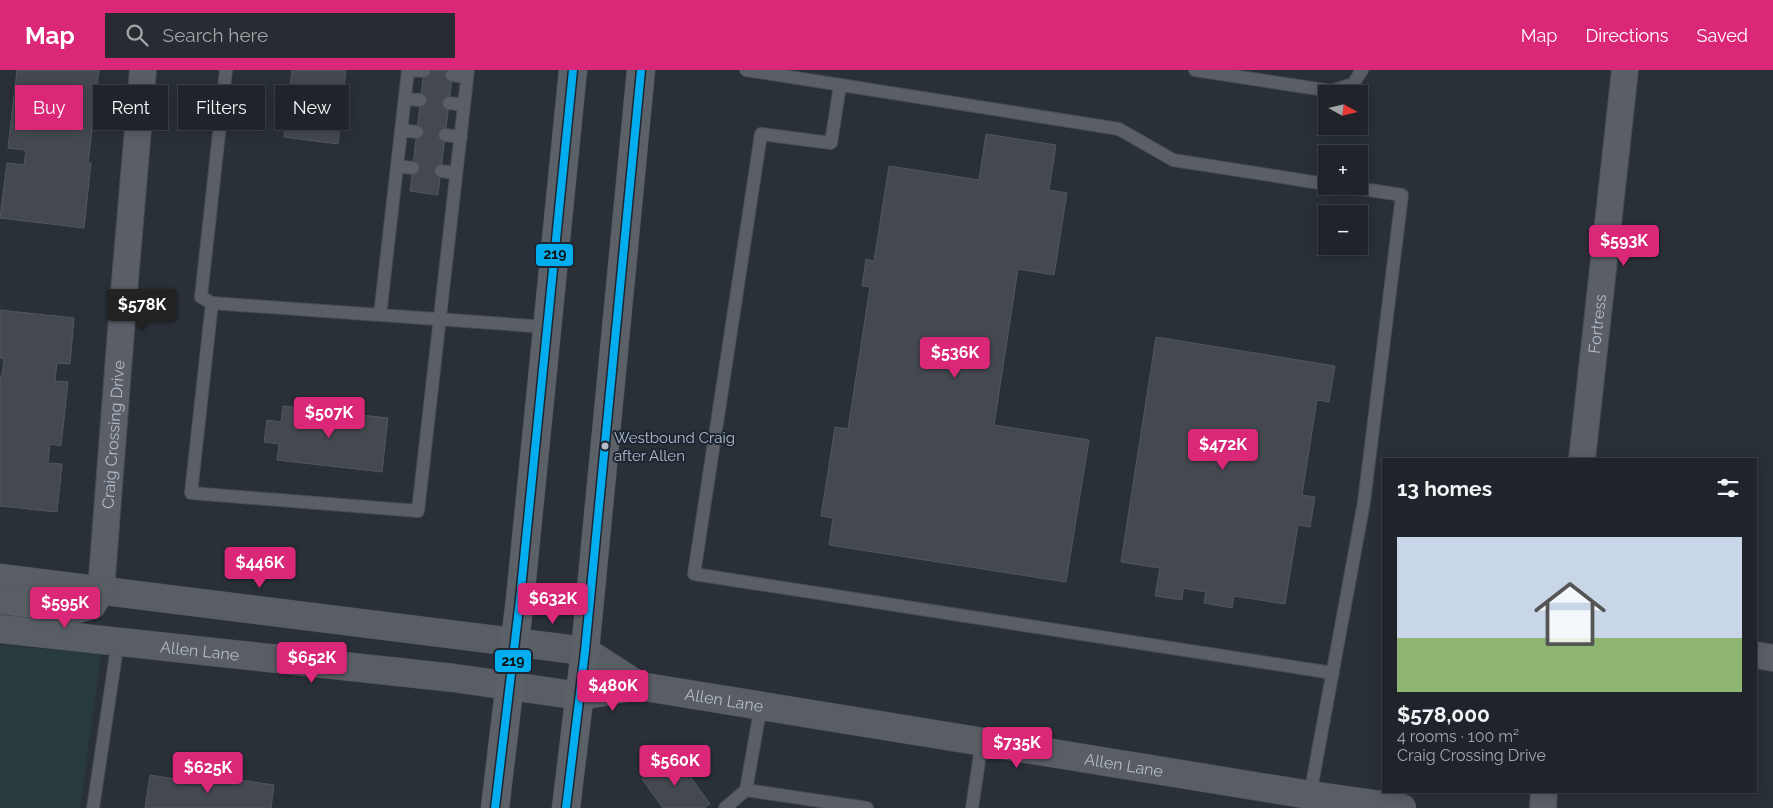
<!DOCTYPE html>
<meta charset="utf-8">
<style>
:root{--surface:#20242a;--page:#282c32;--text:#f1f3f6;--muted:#a2a4a8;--line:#3d4147;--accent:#db2777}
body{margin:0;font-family:Raleway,sans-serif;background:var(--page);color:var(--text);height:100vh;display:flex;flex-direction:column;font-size:19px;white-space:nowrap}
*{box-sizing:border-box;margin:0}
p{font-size:16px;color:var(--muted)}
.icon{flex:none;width:28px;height:28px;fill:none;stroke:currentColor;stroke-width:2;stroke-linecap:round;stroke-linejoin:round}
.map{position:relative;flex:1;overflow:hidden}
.sheet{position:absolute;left:1382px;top:388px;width:375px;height:335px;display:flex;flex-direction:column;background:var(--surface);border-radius:0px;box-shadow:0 2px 12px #0003,0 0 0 1px var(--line)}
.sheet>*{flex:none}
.banner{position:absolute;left:15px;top:15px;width:475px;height:45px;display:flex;gap:10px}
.needle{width:32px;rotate:98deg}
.fabs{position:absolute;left:1318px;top:15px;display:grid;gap:10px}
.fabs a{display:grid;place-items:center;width:50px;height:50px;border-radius:0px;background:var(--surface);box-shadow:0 2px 12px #0003,0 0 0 1px var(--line);font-size:25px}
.price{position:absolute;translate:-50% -42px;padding:0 11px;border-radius:5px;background:var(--accent);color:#fff;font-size:16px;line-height:32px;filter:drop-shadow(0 1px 2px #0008)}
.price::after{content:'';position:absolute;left:50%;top:30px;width:15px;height:11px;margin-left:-8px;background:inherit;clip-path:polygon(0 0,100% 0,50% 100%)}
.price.current{background:#222;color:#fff}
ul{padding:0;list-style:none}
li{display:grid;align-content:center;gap:10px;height:265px;padding:0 15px}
li span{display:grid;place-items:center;height:155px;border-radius:0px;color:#555}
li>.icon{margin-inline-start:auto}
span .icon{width:90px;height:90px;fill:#fffc;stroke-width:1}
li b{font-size:21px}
h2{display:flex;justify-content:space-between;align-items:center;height:60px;padding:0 15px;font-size:21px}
.chip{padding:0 18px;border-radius:0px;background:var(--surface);box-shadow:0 2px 12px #0003,0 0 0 1px var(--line);font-size:18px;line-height:45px}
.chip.current{background:var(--accent);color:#fff}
header{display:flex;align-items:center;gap:30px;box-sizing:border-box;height:70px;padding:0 25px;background:var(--accent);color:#fff}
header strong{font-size:24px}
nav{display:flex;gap:28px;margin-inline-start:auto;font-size:18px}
.search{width:350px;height:45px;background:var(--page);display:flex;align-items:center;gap:12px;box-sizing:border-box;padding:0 18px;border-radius:0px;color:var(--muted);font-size:19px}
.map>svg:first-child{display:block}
</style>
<header>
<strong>Map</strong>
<div class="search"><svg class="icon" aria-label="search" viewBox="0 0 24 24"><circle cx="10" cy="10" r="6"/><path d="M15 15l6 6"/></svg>Search here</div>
<nav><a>Map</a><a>Directions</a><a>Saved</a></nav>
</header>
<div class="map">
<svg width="1773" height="738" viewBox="0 0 1773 738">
<rect width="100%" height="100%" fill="#2a3038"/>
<path fill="#273a3e" d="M0,575l101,9 -21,154h-80z"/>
<path fill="#444950" stroke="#52575f" d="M17,0h82l-11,93h3l-7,65 -84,-10 7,-55 17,2 2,-15 -18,-2z
M292,0h54l-8,74 -54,-7z
M424,0h29l-15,125 -28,-4z
M986,64l70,11 -7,45 18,3 -13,82 -36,-6 -24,156 95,15 -23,142 -237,-37 4,-27 -12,-2 14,-89 13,2 22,-142 -8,-1 4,-27 8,2 15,-95 90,14z
M0,240l74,8 -4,46 -13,-1 -2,18 13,1 -7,64 -11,-2 -2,19 14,1 -5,48 -57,-6v-130h2l2,-18h-4z
M1156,267l179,29 -6,36 -12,-2 -15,95 13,2 -5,30 -12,-2 -13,79 -51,-8 -2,12 -28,-5 2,-11 -23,-4 -1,12 -27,-4 5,-28 -39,-6z
M283,336l105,12 -6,54 -105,-12 2,-16 -15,-2 3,-22 14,2z
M675,685l35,49 -6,4h-41l-21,-29z
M150,705l56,9 2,-9 66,10 -3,23h-126z"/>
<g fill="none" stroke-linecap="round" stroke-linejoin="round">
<defs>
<path id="lane" d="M409,0l15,1
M468,0c-17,147 -34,294 -50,441l-227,-18 21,-190 336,24
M746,0l373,59 54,31 153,24
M1195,0l136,21 22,-7 9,-14
M452,5l15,2
M840,15l-9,58 -70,-9 -67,440 639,99
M405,29l15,1
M449,33l15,2
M401,60l16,2
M445,65l16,2
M397,96l16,2
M441,101l15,2
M212,233l-11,-6 25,-227
M380,245l28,-245
M761,635l-15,85 121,18
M1310,725l54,-293 38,-307 -59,-9
M93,738l25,-167
M725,738l21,-18
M972,738l10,-67"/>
<g id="street">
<path id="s1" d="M1582,389l43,-389"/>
<path id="s2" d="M101,520l23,-298 19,-222"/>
<path d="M1756,585l17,3"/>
<path d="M1543,738l1,-17"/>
</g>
<g id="secondary">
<path d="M0,508l585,73 54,35"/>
<path d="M0,530l77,9 15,-4 9,-15"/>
<path id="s3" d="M0,559l454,49 126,18 59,-10 671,109 92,13"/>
</g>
<path id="primary" d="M495,738l25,-209 53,-529
M566,738l19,-157 56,-581"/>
</defs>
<use href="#lane" stroke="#484c53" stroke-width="14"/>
<use href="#street" stroke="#484c53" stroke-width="28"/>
<use href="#secondary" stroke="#484c53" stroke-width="29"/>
<use href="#primary" stroke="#484c55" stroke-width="29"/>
<use href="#lane" stroke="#5a5e66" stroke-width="12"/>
<use href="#street" stroke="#5a5e66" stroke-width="26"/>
<use href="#secondary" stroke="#595d64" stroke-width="28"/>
<use href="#primary" stroke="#5c6168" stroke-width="28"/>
<defs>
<path id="bus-1" d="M495,738l25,-209 53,-529
M566,738l19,-157 56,-581"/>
</defs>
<use href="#bus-1" stroke="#1d2633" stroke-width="11"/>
<use href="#bus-1" stroke="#00adef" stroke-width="8"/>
</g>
<circle fill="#b4bcc9" stroke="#1d2633" stroke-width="2" cx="605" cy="376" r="4.5"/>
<g text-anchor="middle" stroke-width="4" stroke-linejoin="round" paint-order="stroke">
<g font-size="15" fill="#b4bcc9" stroke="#1d2633" text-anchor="start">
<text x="614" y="373">Westbound Craig<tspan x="614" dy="18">after Allen</tspan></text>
</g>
<g font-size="16" fill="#b4bcc9" stroke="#1d2633">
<text dy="6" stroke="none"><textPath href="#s1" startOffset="136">Fortress</textPath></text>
<text dy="6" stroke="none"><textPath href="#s2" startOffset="156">Craig Crossing Drive</textPath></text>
<text dy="6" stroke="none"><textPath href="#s3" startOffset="201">Allen Lane</textPath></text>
<text dy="6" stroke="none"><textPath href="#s3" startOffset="730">Allen Lane</textPath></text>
<text dy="6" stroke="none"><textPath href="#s3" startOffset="1135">Allen Lane</textPath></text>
</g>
</g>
<g stroke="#1d2633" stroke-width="2">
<rect x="535" y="173" width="39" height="24" rx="5" fill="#00adef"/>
<rect x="494" y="579" width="38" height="24" rx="5" fill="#00adef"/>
</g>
<g font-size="14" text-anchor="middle" font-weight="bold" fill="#111">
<text x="555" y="189">219</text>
<text x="513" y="596">219</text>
</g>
</svg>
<div class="fabs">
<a><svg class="needle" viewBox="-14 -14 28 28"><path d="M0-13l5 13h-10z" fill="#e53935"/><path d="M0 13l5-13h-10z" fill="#a2a4a8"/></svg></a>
<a>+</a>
<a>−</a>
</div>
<b class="price" style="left:1624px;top:197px">$593K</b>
<b class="price current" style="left:142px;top:261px">$578K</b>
<b class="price" style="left:955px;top:309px">$536K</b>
<b class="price" style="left:329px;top:369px">$507K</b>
<b class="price" style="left:1223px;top:401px">$472K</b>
<b class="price" style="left:260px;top:519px">$446K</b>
<b class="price" style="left:553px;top:555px">$632K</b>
<b class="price" style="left:65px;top:559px">$595K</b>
<b class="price" style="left:312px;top:614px">$652K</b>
<b class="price" style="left:613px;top:642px">$480K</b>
<b class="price" style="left:1017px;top:699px">$735K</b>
<b class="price" style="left:675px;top:717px">$560K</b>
<b class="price" style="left:208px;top:724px">$625K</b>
<div class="banner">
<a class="chip current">Buy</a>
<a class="chip">Rent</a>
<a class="chip">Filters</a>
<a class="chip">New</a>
</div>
<section class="sheet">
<h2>13 homes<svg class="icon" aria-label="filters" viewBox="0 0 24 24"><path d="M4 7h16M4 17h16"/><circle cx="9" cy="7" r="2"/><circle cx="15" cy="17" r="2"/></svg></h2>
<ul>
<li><span style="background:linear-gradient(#c9d6e8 65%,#8fb573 0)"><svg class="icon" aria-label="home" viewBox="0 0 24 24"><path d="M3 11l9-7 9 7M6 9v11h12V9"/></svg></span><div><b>$578,000</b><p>4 rooms · 100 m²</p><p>Craig Crossing Drive</p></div></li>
</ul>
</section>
</div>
